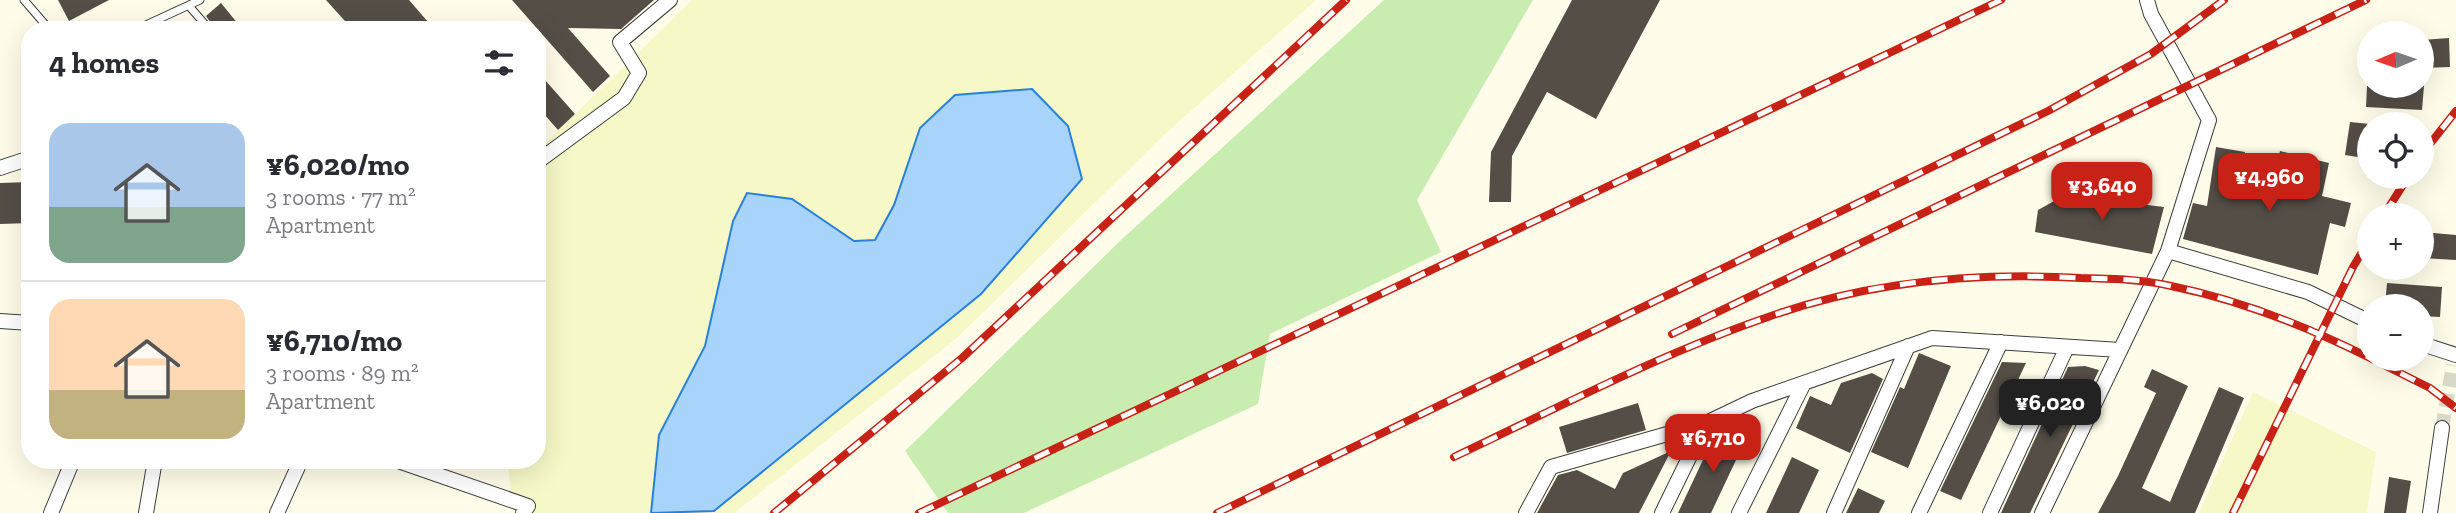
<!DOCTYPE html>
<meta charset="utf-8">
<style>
:root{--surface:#fff;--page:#f2f2f3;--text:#2b2b33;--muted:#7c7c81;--line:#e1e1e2;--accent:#c82217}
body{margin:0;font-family:"Zilla Slab",serif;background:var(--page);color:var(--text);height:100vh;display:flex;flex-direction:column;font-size:26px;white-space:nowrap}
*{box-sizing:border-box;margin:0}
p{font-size:23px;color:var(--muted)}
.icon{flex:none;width:38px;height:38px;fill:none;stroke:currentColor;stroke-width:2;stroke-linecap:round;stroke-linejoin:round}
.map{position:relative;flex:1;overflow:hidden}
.side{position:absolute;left:21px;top:21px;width:525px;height:448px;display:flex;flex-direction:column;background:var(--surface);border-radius:28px;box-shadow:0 7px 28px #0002}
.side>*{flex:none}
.needle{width:46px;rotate:268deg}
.fabs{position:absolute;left:2357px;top:21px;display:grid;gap:14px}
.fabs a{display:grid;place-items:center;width:77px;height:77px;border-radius:50%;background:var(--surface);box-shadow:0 7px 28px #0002;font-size:35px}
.price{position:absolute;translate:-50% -60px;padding:0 16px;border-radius:14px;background:var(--accent);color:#fff;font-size:23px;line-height:46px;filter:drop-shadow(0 2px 4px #0008)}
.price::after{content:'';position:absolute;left:50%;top:42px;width:21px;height:16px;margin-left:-10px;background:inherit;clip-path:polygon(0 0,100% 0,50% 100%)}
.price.on{background:#222;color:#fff}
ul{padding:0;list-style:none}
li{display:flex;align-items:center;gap:21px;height:175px;padding:0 28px}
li+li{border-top:2px solid var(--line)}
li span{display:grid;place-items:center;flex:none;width:196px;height:140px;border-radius:21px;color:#555}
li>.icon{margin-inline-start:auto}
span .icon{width:84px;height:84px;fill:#fffc;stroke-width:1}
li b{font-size:30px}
h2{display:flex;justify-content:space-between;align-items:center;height:84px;padding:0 28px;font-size:30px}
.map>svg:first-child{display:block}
</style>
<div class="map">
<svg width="2456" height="513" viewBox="0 0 2456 513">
<rect width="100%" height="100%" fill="#fffde9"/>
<path fill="#f6f8c7" d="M692,0h624l-152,135 -207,203 -223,175h-220l-7,-53h30v-309z
M2253,392l123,60 -9,61h-168z"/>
<path fill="#c9edb0" d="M1384,0h149l-116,200 24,52 -171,82 -12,70 -234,109h-76l-43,-62 216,-211z"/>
<path fill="#a8d4fc" stroke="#2880da" stroke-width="2" d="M1032,89l36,37 14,53 -101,115 -267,217 -63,2 8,-78 46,-89 28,-125 14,-28 45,6 62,42 21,-1 19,-35 26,-77 35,-33z"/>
<path fill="#554e47" d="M58,0h51l-40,21z
M326,0h83l26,30h-82z
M512,0h142l-33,29 -53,-1 42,48 -17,16z
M1572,0h88l-64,119 -49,-27 -35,64 -1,46h-22l2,-50z
M221,3l22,27h-27l-10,-14z
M2449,38l1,29 -28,1v-28z
M537,71l38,43 -17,16 -21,-24z
M2367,86h57l-2,24 -56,-3z
M2350,122l20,2v35l-25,-4z
M2216,147l29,5 -5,37 30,4 10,-42 49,12 -7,33 29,7 -6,24 -15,-4 -12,52 -135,-36 10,-36 14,3z
M30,182v41l-30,1v-41z
M2065,195l99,12 -12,47 -117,-22 3,-22z
M2422,232l34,3v25l-34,-2z
M2387,283l55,4 -2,30 -18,-1v-10h-37z
M1919,353l32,13 -43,102 -37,-16 29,-65 4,2z
M2002,362l24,1 -65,137 -21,-9z
M2085,366l14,4 -69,143h-29l67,-146z
M2152,369l36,17 -46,102 28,14 49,-115 25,11 -49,115h-97l20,-37 38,-83 -12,-6z
M1872,373l11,6 -33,74 -54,-25 14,-32 21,9 10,-22z
M1638,403l8,27 -79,23 -8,-26z
M1718,428l27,13 -34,72h-33z
M1671,451l-32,62h-102l21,-38 19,-5 38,19 8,-16z
M1792,457l27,13 -20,43h-33z
M2389,477l22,4 -5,32h-22z
M1858,488l27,13 -6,12h-33z"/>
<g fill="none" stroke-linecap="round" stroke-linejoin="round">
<path stroke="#dad9c8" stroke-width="14" stroke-dasharray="14 7" stroke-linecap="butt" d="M2442,428l11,-63"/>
<defs>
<path id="service" d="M24,0l26,30
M189,6l21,24
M135,30l65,-30"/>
<path id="minor" d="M2147,0l4,14 58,106 -41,131 140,41 62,30
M537,162l87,-64 15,-25 -19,-31 50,-42
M0,168l30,-10
M0,321l30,2
M2422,344l34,11
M395,460l133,46 -5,7
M51,513l22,-53
M146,513l9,-53
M277,513l24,-53
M1526,513l25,-46 155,-44 46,-22 180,-63 188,12
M1662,513l44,-90
M1739,513l65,-130
M1834,513l74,-167
M1919,513l82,-171
M1990,513l77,-166
M2042,513l126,-262
M2430,513l12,-85"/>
</defs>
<use href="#service" stroke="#3e3e3e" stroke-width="9"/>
<use href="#minor" stroke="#3e3e3e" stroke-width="16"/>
<use href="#service" stroke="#fff" stroke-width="7"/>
<use href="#minor" stroke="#fff" stroke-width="14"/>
<defs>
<path id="rail" d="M2422,154l34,-43
M2384,215l24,-38
M1672,334l694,-334
M2372,359l58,29 26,20
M1454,457c103,-49 206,-103 314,-140 102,-36 206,-45 313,-39 30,1 61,1 90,8 69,14 135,40 199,72
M774,513l188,-155 384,-358
M919,513l1082,-513
M1217,513l831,-402 103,-57 73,-54
M2233,513l120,-246 17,-28"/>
</defs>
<use href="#rail" stroke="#c82217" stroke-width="8"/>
<use href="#rail" stroke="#fff" stroke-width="5" stroke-dasharray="16" stroke-linecap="butt"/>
</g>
</svg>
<div class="fabs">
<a><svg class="needle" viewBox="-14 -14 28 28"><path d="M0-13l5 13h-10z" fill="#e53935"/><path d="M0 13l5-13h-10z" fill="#7c7c81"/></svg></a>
<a><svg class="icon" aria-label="locate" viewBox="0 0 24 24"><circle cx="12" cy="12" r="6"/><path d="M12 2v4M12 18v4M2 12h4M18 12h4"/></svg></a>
<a>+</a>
<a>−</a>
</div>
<b class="price" style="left:2269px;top:213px">¥4,960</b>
<b class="price" style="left:2102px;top:222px">¥3,640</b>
<b class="price on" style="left:2050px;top:439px">¥6,020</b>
<b class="price" style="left:1713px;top:474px">¥6,710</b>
<section class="side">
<h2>4 homes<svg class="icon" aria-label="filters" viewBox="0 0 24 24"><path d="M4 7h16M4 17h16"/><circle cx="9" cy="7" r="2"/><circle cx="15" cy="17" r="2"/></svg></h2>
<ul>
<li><span style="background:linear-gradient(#a9c7e8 60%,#7fa58c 0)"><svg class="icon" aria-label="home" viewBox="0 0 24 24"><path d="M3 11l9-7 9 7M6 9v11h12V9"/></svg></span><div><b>¥6,020/mo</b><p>3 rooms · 77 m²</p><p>Apartment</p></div></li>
<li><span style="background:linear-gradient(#ffd9b3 65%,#c2b280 0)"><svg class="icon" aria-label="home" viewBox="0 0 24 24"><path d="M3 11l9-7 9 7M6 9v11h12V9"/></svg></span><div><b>¥6,710/mo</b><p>3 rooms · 89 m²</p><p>Apartment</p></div></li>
</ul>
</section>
</div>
